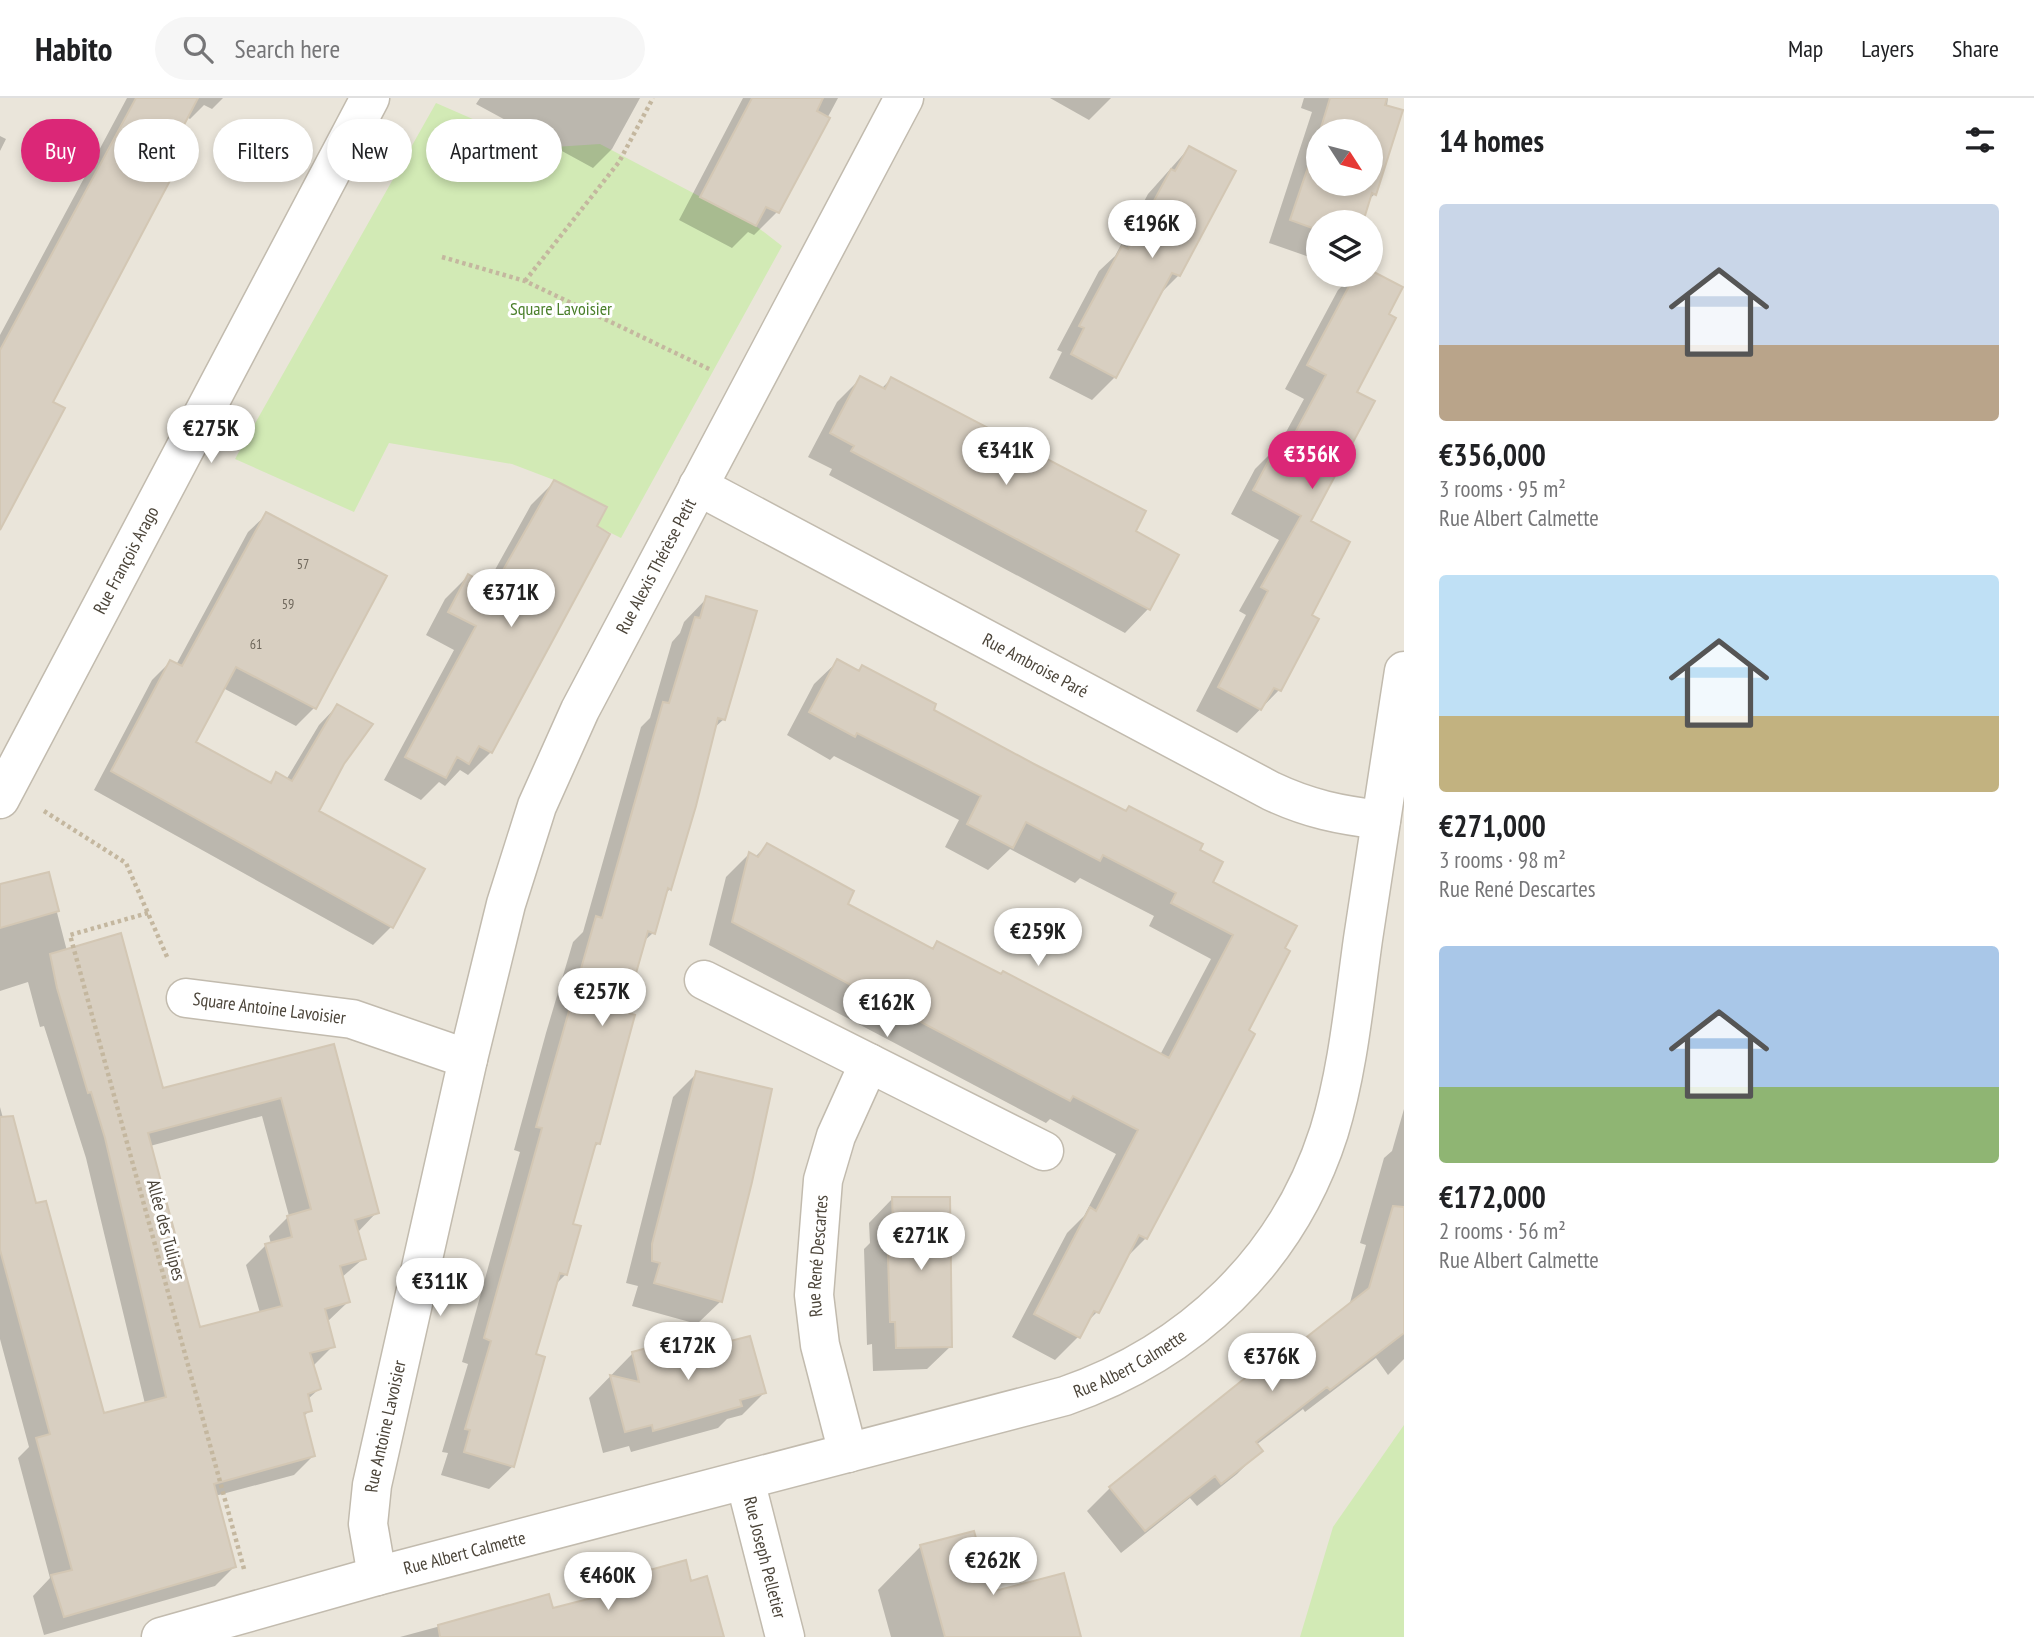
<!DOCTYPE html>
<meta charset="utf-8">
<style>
:root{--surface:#fff;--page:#f6f6f6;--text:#202124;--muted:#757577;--line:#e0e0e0;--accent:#db2777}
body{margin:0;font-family:"PT Sans Narrow",sans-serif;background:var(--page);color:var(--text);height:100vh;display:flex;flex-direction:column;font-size:26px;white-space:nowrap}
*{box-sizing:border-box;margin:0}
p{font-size:23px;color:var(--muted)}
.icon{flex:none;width:38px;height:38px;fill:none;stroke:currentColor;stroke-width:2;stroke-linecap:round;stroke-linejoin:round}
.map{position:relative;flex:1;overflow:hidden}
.sheet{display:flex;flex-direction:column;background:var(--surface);width:630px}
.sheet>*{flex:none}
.hud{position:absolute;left:21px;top:21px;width:665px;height:63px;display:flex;gap:14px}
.needle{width:46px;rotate:126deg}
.controls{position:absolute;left:1306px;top:21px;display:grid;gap:14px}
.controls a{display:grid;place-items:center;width:77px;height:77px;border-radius:50%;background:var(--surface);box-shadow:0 4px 10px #0003;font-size:35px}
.price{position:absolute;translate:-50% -60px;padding:0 16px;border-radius:24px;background:#fff;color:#222;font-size:23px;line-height:46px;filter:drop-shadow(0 2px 4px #0008)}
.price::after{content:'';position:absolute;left:50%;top:42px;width:21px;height:16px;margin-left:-10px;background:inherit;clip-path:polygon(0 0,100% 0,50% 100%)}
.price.active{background:var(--accent);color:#fff}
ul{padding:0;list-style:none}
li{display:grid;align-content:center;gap:14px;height:371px;padding:0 35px}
li span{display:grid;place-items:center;height:217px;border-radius:7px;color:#555}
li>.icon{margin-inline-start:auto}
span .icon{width:126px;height:126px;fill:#fffc;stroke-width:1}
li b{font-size:30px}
h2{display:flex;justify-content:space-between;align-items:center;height:84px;padding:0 35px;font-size:30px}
.chip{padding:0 24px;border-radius:32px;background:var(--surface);box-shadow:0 4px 10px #0003;font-size:24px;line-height:63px}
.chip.active{background:var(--accent);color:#fff}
header{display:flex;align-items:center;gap:42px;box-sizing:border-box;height:98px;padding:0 35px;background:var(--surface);border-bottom:2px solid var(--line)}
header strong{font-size:33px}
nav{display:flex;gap:38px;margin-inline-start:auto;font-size:24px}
.search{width:490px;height:63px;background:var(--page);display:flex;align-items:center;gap:18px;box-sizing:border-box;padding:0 24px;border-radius:38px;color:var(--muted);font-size:26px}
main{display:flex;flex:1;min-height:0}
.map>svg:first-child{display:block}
</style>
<header>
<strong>Habito</strong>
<div class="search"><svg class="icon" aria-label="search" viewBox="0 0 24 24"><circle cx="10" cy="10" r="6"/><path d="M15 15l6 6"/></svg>Search here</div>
<nav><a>Map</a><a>Layers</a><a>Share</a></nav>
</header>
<main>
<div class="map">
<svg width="1404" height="1539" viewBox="0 0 1404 1539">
<rect width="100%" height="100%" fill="#f6f3ec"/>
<path fill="#eae5da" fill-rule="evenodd" d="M0,0h1404v1539h-1404zM1318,33h52v53h-52zM1318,124h52v53h-52z"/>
<path fill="#d2eab5" d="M436,5l103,45 61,-4 156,82 26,20 -161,292 -24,-12 9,-19 -52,-27 -42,-16 -123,-21 -35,69 -119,-53z
M1404,1327v212h-104l33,-110z"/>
<path fill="#0003" fill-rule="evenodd" d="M127,0h96l-11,11 -8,-4 -14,14 -4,-2 -27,52 -108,234 -51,121v-189z
M480,0h160l-28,51 -19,19 -117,-64z
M743,0h95l-61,114 -23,23 -6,-3 -16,16 -53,-28z
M1050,0h61l-22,22z
M1304,0h84l-13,96 -7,6 -7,22h-43v38l-49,-17 43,-131 -11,-4zM1318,33h52v53h-52z
M0,38l6,3 -6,12z
M1189,50l-10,127 -22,22 -42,80 -23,23 -43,-22 13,-26 -5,-2 42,-79 16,-15 33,-62z
M1353,177h17l17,40 -33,77 -45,130 -30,168 -42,43 -41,-22 50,-96 -7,-4 40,-71 -48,-26 24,-45 24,-24 25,-46 -19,-10 53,-99z
M861,280l20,11 10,-10 242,153 44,24 -29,53 -23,24 -296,-158 3,-6 -24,-12 29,-55z
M554,384l-63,270 -23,23 -8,-5 -15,16 -6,-4 -18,18 -37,-20 70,-130 -28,-15 19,-36 23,-23 18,10 45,-81z
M267,416l47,194 -18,18 -73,-38 -29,55 74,40 9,-8 9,5 33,-55 18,-19 6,57 -26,48 74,116 -18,18 -279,-155 58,-110 18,-18 6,3 72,-133z
M707,500l17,121 -11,10 -43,160 -6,6 -11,38 -10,9 -20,72 10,2 -35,128 -6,5 -21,76 -5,49 -12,12 -20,70 -21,110 -24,23 -48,-14 7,-22 -6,-1 26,-88 -6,-2 58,-210 -6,-2 32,-117 27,-91 10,-10 58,-205 9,-9 22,-76 8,-9 4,-11z
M838,563l19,11 5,-5 69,44 267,140 12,32 85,44 -149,311 -21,21 -28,53 -12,12 -7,13 -23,23 -43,-23 55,-104 17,-17 32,-62 -66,-35 -4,4 -337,-178 17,-68 23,-23 6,3 12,-12 79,60 84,45 7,-7 223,112 51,-96 -62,-33 5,-10 -74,-38 -5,5 -65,-34 -22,21 -43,-23 14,-27 -125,-64 -4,4 -43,-25 27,-51z
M47,776l20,77 95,140 171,-45 44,166 -20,21 7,25 -23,20 7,24 -21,20 6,24 -20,20 6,23 -12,11 3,10 -7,7 10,39 -19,19 -79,21 19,71 -19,19 -171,49 -11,-39 17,-18 -32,-120 11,-11 -29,-108v-232l15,56 20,43 68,209 42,-11 -59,-246 -42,-132 -4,1 -12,-45 -28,9v-104zM262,1018l27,100 -20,20 2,8 -6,2 -19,19 14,48 -61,16 -49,-183z
M697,975l24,228 -24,23 -65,-18 6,-20 -12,-3 47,-186z
M1404,1011v250l-16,16 -12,-17 -71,54 -2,-3 -47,36 4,6 -23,23 -40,32 -7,-8 -69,55 -34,-42 23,-23 239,-182 17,-61 -6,-2 24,-85 8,-7z
M892,1101l59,147 -24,23 -54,2 -1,-27 -5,1 -3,-96 6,-6 -1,-20z
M713,1234l-4,17 55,44 -22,22 -15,4 -9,9 -87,24 -2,-6 -26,7 -14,-55 43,-44z
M921,1448l69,48 89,43h-188l-13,-47z
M629,1479l61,6 32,54h-322l148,-40 4,13 59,-15z"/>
<path fill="#d8cfc1" stroke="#d3c7b4" stroke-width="2" fill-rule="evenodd" d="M136,0h62l-37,71 12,6 -120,227 12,6 -65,122v-180z
M752,0h71l-6,13 13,7 -51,95 -13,-6 -10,19 -56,-29z
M1330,0h57l-2,7 18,5 -27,85 -4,-2 -9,29h-45v8l-28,-10 28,-82v46h52v-53h-50z
M1189,48l47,25 -56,105 -8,-3 -56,105 -45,-24 13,-26 -5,-2 43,-80 6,3 43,-80 4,2z
M1370,172l33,17 -14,27 7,4 -39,74 18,9 -64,120 39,21 -38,73 7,4 -38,72 -7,-3 -13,22 -43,-23 50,-96 -7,-4 40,-71 -48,-26 25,-47 9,5 39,-73 -19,-10 48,-90h15z
M860,278l25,13 6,-12 255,134 -10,20 43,24 -29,55 -299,-159 3,-5 -24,-13z
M554,382l53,27 -10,19 13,8 -118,219 -13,-7 -10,18 -12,-7 -11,21 -41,-21 71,-131 -28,-14 20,-38 25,14z
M266,414l121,64 -71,133 -80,-42 -40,75 75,41 5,-11 16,9 45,-77 36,20 -29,40 -25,47 106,58 -32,59 -282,-157 59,-111 12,6z
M706,498l51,15 -32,109 -7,-2 -22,88 -25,84 -3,-2 -13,46 -7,-3 -23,81 10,3 -35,129 -4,-1 -23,81 8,2 -14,49 -7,-2 -24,81 9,3 -31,110 -50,-15 6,-22 -5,-1 26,-88 -7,-3 58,-210 -6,-1 60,-211 6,2 61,-216 6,1 26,-86 5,1z
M837,561l22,12 3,-6 74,39 -2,6 102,55 90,46 3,-5 74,38 -3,6 23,12 -10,20 84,44 -12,22 5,3 -41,79 6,4 -65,124 -43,81 -8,-4 -40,78 -5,-2 -14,27 -46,-24 56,-107 6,4 42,-81 -65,-34 -3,5 -338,-179 17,-70 9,5 9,-14 87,48 -6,13 85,45 4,-8 64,33 2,-3 166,87 64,-123 -62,-32 5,-10 -73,-38 -3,6 -74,-39 -13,26 -46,-24 14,-28 -124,-63 -2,4 -46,-25z
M49,774l10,39 -59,17v-44z
M121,835l42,155 171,-44 45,169 -24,7 11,39 -26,7 10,36 -25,7 10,38 -25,6 11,36 -13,5 4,17 -8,2 11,43 -101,28 22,83 -172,50 -13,-42 21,-5 -36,-132 14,-4 -50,-184v-133l13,-1 23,87 10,-2 58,212 62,-16 -61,-259 -14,-46 -3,1 -31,-105 -7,-34zM281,1000l30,111 -24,7 5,21 -27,7 17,62 -82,21 -52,-194z
M696,973l76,18 -20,93 -30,120 -68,-19 6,-20 -8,-2v-17z
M892,1099h58l2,150 -56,1 -1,-26h-5l-3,-99h6z
M1393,1108l11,1v126l-74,57 -3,-3 -71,55 7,9 -42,33 -6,-8 -70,55 -36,-44 181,-145 4,5 75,-59z
M715,1232l-4,16 39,-10 16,57 -26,7 2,6 -89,25 -1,-6 -27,7 -15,-57 29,7 -7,-30z
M974,1433l17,61 73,-19 17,64h-136l-25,-92z
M686,1462l5,21 16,-5 17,61h-284l-2,-12 111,-31 4,14 78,-20 -3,-12z"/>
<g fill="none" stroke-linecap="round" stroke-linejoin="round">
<defs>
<g id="minor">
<path id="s1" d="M698,388l573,305c38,18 69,24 110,29"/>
<path id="s2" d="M0,701l370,-701"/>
<path d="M704,882l340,171"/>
<path id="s3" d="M186,900l166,21 116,40"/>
<path id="s4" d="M848,1355l-28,-108 -6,-50 9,-115 13,-44 33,-73"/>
<path id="s5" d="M745,1382l40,157"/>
<path id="s6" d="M377,1478l-9,-52 4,-39 96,-426 38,-155 31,-98 43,-96 324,-612"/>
<path id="s7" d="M161,1539l216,-61 688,-180c126,-44 223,-136 264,-264 19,-62 25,-129 34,-193 14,-90 27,-179 41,-268"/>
</g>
</defs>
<use href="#minor" stroke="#c2bbae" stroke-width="41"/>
<path stroke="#c4b79f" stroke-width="4.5" stroke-dasharray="3.5 3.5" stroke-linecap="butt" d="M442,159l83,24 186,89
M525,183l94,-119 34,-64
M44,713l82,52 42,96
M148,815l-78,22 174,634"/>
<use href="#minor" stroke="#fff" stroke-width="38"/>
</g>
<g text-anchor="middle" stroke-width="6" stroke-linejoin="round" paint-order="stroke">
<g font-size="14" fill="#6e675b">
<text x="303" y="471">57</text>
<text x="288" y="511">59</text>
<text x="256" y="551">61</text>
</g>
<g font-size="18" fill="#4a7f2a" stroke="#fff">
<text x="561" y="217">Square Lavoisier</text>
</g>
<g font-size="18" fill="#4b4439" stroke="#fff">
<text dy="6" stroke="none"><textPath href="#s2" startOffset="270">Rue François Arago</textPath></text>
<text dy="6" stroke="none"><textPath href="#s6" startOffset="1059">Rue Alexis Thérèse Petit</textPath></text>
<text dy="6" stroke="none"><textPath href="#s1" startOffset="382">Rue Ambroise Paré</textPath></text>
<text dy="6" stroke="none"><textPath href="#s3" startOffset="84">Square Antoine Lavoisier</textPath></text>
<text transform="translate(166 1132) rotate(75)" y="6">Allée des Tulipes</text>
<text dy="6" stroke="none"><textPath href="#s4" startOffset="201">Rue René Descartes</textPath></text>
<text dy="6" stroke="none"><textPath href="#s7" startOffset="1008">Rue Albert Calmette</textPath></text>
<text dy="6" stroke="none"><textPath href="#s6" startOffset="152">Rue Antoine Lavoisier</textPath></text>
<text dy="6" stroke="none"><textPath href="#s7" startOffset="315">Rue Albert Calmette</textPath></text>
<text dy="6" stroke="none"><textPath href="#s5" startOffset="80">Rue Joseph Pelletier</textPath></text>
</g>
</g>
</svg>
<div class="controls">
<a><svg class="needle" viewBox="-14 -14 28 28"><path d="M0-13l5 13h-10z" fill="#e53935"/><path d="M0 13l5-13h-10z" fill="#757577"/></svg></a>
<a><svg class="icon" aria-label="layers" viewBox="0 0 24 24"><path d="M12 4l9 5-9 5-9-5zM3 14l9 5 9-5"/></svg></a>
</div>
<b class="price" style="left:1152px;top:162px">€196K</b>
<b class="price" style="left:211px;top:367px">€275K</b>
<b class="price" style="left:1006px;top:389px">€341K</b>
<b class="price active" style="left:1312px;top:393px">€356K</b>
<b class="price" style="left:511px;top:531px">€371K</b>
<b class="price" style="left:1038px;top:870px">€259K</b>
<b class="price" style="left:602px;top:930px">€257K</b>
<b class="price" style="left:887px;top:941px">€162K</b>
<b class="price" style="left:921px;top:1174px">€271K</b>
<b class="price" style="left:440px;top:1220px">€311K</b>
<b class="price" style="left:688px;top:1284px">€172K</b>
<b class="price" style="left:1272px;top:1295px">€376K</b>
<b class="price" style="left:993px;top:1499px">€262K</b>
<b class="price" style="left:608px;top:1514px">€460K</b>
<div class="hud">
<a class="chip active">Buy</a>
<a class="chip">Rent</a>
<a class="chip">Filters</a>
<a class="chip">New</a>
<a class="chip">Apartment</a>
</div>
</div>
<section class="sheet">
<h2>14 homes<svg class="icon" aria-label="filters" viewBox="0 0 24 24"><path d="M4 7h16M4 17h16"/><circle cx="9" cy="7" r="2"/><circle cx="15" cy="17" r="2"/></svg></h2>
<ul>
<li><span style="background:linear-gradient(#c9d6e8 65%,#b9a48a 0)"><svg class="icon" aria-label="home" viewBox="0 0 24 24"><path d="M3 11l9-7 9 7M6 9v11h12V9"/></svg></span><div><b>€356,000</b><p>3 rooms · 95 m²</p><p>Rue Albert Calmette</p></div></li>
<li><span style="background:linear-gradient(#bfe0f5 65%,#c2b280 0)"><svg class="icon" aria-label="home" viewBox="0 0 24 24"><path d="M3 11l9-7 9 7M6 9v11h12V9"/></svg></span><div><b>€271,000</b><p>3 rooms · 98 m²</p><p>Rue René Descartes</p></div></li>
<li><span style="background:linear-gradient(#a9c7e8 65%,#8fb573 0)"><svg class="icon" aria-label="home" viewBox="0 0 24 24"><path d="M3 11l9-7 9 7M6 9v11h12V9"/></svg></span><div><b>€172,000</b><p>2 rooms · 56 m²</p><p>Rue Albert Calmette</p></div></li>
</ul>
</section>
</main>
